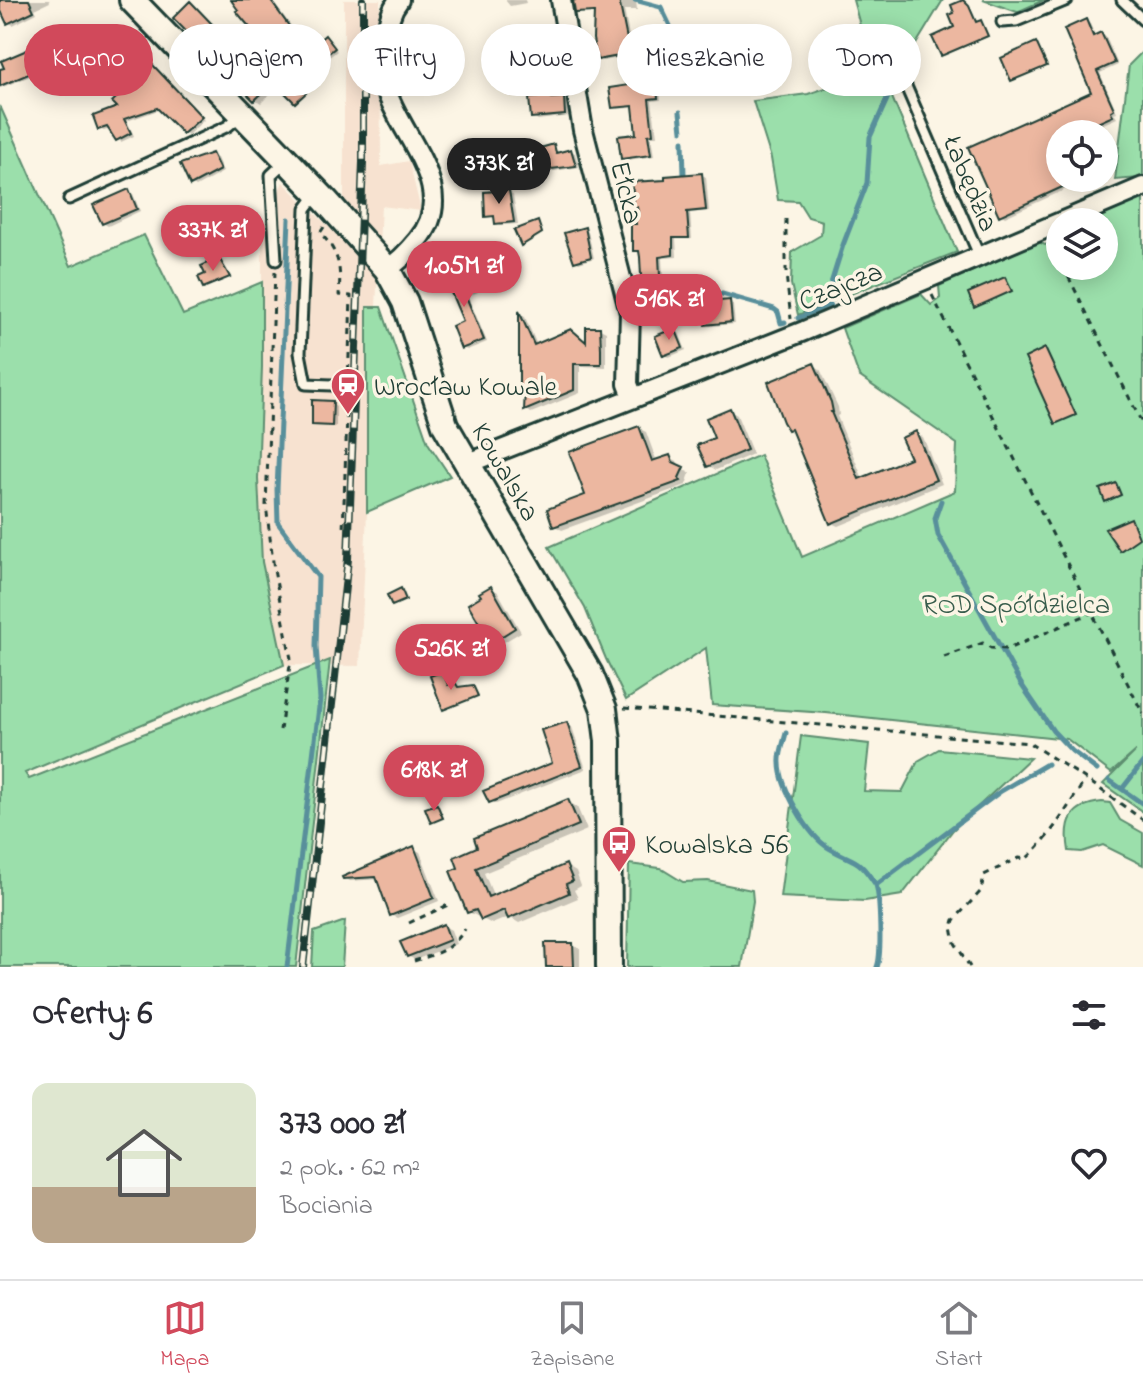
<!DOCTYPE html>
<html lang="pl">
<meta charset="utf-8">
<style>
:root{--surface:#fff;--page:#f7f7f7;--text:#2b2b33;--muted:#7c7c81;--line:#e1e1e2;--accent:#d1495b}
body{margin:0;font-family:"Indie Flower",sans-serif;background:var(--page);color:var(--text);height:100vh;display:flex;flex-direction:column;font-size:30px;white-space:nowrap}
*{box-sizing:border-box;margin:0}
p{font-size:26px;color:var(--muted)}
.icon{flex:none;width:44px;height:44px;fill:none;stroke:currentColor;stroke-width:2;stroke-linecap:round;stroke-linejoin:round}
.map{position:relative;height:967px;overflow:hidden}
.drawer{display:flex;flex-direction:column;background:var(--surface);flex:1}
.drawer>*{flex:none}
.top-card{position:absolute;left:24px;top:24px;width:1096px;height:72px;display:flex;gap:16px}
.buttons{position:absolute;left:1046px;top:120px;display:grid;gap:16px}
.buttons a{display:grid;place-items:center;width:72px;height:72px;border-radius:50%;background:var(--surface);box-shadow:0 4px 20px #0003;font-size:40px}
.price{position:absolute;translate:-50% -68px;padding:0 18px;border-radius:28px;background:var(--accent);color:#fff;font-size:26px;line-height:52px;filter:drop-shadow(0 2px 4px #0008)}
.price::after{content:'';position:absolute;left:50%;top:48px;width:24px;height:18px;margin-left:-12px;background:inherit;clip-path:polygon(0 0,100% 0,50% 100%)}
.price.on{background:#222;color:#fff}
ul{padding:0;list-style:none}
li{display:flex;align-items:center;gap:24px;height:200px;padding:0 32px}
li+li{border-top:2px solid var(--line)}
li span{display:grid;place-items:center;flex:none;width:224px;height:160px;border-radius:16px;color:#555}
li>.icon{margin-inline-start:auto}
span .icon{width:96px;height:96px;fill:#fffc;stroke-width:1}
li b{font-size:34px}
h2{display:flex;justify-content:space-between;align-items:center;height:96px;padding:0 32px;font-size:34px}
.pill{padding:0 28px;border-radius:36px;background:var(--surface);box-shadow:0 4px 20px #0003;font-size:28px;line-height:72px}
.pill.on{background:var(--accent);color:#fff}
.tabs{display:flex;justify-content:space-around;align-items:center;height:112px;border-top:2px solid var(--line);background:var(--surface);font-size:22px;color:var(--muted)}
.tabs a{display:grid;justify-items:center;gap:4px}
.tabs .on{color:var(--accent)}
.map>svg:first-child{display:block}
</style>
<div class="map">
<svg width="1143" height="967" viewBox="0 0 1143 967">
<rect width="100%" height="100%" fill="#fcf5e5"/>
<filter id="ink" filterUnits="userSpaceOnUse"><feTurbulence type="fractalNoise" baseFrequency=".0125" numOctaves="2"/><feDisplacementMap in="SourceGraphic" scale="16" xChannelSelector="R" yChannelSelector="G"/><feConvolveMatrix kernelMatrix="1 2 1 2 8 2 1 2 1" color-interpolation-filters="sRGB"/></filter>
<g filter="url(#ink)">
<path fill="#f7e2d0" d="M344,0h36l1,166 28,-5 12,50 -40,-5 -5,101h-9v205l-7,154 -76,-1 -22,-103 -4,-83 4,-112v-139l21,-46 61,60z"/>
<path fill="#9bdfab" stroke="#5d8e70" stroke-width="2" d="M853,0h90l-36,59 -16,36 66,157 -159,63 -7,-31 1,-32 29,-17 1,-14 -14,-4 -10,-16 -20,-1 -7,-42 -18,-57 55,-7 65,-22z
M983,0h61l-27,12z
M1143,51v125l-3,2 -25,2 14,-115z
M0,106l71,160 73,-31 39,80 79,-33v85l-4,112 4,83 22,103 -259,108 4,6 301,-119 -34,307h-296z
M1143,195v617l-40,-28 33,-33 -25,22 -44,-34 -241,-26 -114,-8 -6,-57 -80,52 -20,-41 -21,-51 -36,-61 211,-92 42,102 153,-66 2,-47 -98,-68 -17,-48 79,-34 10,11 9,-7 -1,-12 100,-44 6,3 10,-4 -1,-5 6,-2v32h44v-44h-19z
M367,307h14l47,136 22,33 -83,36z
M801,736l68,8 -5,47 38,1 16,-31 21,-12 91,9 -77,72 -51,65 -37,6 -85,-4z
M1102,802l8,1 10,17 23,13v32l-40,-20 -21,7 -13,-1c-5,-30 2,-46 33,-49z
M629,864l31,4 23,14 25,-1 44,9 1,11 -11,66h-115z
M345,921l-3,46h-30l2,-35z"/>
<path fill="#0003" d="M0,0h49l1,2 -15,7 2,4 -24,12 -5,-3z
M234,0h44l-4,3 28,38 -34,36 9,10 -16,16 -6,-4 -65,-95 46,44 18,-18z
M505,0h20l1,3 -16,3z
M575,0h61l1,10h-13l9,45 -30,6 -4,-3 -3,-45 -19,-2z
M964,1l13,23 5,-1 6,14 -44,19 12,-28 1,-14 -3,-8z
M1086,21l4,3 6,13 5,-3 5,3 12,28 -18,8 17,39 -3,1 3,5 -27,12 1,4h-31v44h31l-86,39 -5,-3 -29,-66 123,-55z
M325,38l12,13 -14,11 -4,-2z
M549,42l3,2 3,22 -18,2v15l-15,-2z
M136,48l35,34 -2,2 35,36 -16,15 -27,-26 -34,12 7,15 -13,6 -11,-13 -6,2 -4,-2 21,-21 17,-29z
M33,49l12,4 6,15 -51,20v-16z
M656,83l4,3 1,14 -9,1 5,35h-6l3,20 -27,4 -4,-2 16,-23 -4,-28 -17,2 -4,-2z
M563,99l5,3 1,14 -31,4 -5,-3z
M554,147l6,7 11,-3 4,2 4,14 -37,6 -5,-3z
M212,156l5,2 6,14 -27,15 -5,-3z
M702,175l4,2 3,34 -19,2 2,26h-16l1,18 -15,1 2,37 -16,1 -4,-2 -3,-42 -6,-2z
M128,192l5,2 7,17 -32,15 -5,-3z
M509,192l4,3 5,29 -17,1 -4,-2 -1,-5 -9,-2z
M584,229l4,3 6,26 -15,5 -3,-2z
M465,270l4,2 9,20 -10,4 19,46 -20,8 -4,-2 3,-26 -19,-45z
M699,283l4,2 1,13h13l6,5 10,2 2,19 -24,2 -5,-2 -3,-17 -13,1 -4,-4 -15,-2z
M521,315l4,2 12,28 51,-1 12,-15 6,3v35l-26,-1v27l-49,20 -5,-4 1,-18 -6,-3z
M675,331l4,2 7,17 -17,7 -5,-2z
M814,365l6,4 18,38 1,8 -2,1 26,63 50,-20 3,-25 7,3 19,47 -103,42 -7,-3 -38,-92 -4,-3z
M332,403l4,3v21l-22,-3z
M730,411l7,4 16,39 -37,16 -8,-5z
M638,428l8,4 11,30 13,-5 7,4 3,7 10,5 -4,12 -124,45 -7,-4 33,-30z
M491,588l7,4 23,40 -22,13 -7,-4z
M566,724l6,3 14,42 -90,35 -5,-3 64,-37z
M567,801l10,6 10,23 -103,43 10,24 72,-31 10,6 5,14 -7,4 4,8 -59,25 -10,-6 -17,7 -23,-12 -16,-39z
M414,849l6,3 19,49 -42,17 -6,-3 -12,-36 -29,2 -5,-3z
M444,926l7,4 5,14 -41,16 -7,-4z
M573,945l7,4v18h-32z"/>
<g fill="none" stroke-linecap="round" stroke-linejoin="round">
<path stroke="#588f9b" stroke-width="5" d="M635,0l26,7 12,25 4,47
M680,112l2,19
M683,141l1,34
M722,294l52,15 4,3 3,11 4,-1
M798,318l32,-13 -2,-12 15,-48 24,-62 3,-46 36,-80
M941,501l-6,17 3,17 83,149 32,47 19,20 25,19
M786,733c-2,9 -7,21 -6,30 0,24 28,73 49,85 27,16 27,7 47,37
M1109,780l34,24
M1122,789l21,-27
M287,967l33,-268 -4,-53 2,-69 -40,-54 -1,-33 12,-271
M877,967c5,-12 3,-69 -1,-82l125,-94 46,-27"/>
</g>
<path fill="#ecb7a0" stroke="#1f3d34" stroke-width="2" d="M0,0h29l5,11 -27,13 -7,-15z
M231,0h39l27,37 -34,36 9,10 -18,18 -81,-83 17,-17 44,46 18,-17 -16,-19 2,-1z
M573,0h46l11,54 -33,6 -4,-21 1,-27 -19,1z
M963,0l6,6 7,16 5,-2 7,16 -47,20 -9,-19 22,-10 -5,-12 5,-2 -3,-8z
M1086,19l7,17 8,-4 14,31 -18,8 17,38 -3,2 2,5 -40,18h-13v44h22l-83,38 -31,-69 123,-55 -27,-63z
M325,35l10,13 -17,13 -10,-11z
M660,38l2,14 -20,3 -2,-14z
M549,40l3,24 -18,2v16h-14v-39z
M1036,42l11,24 -36,15 -10,-23z
M135,46l67,71 -19,17 -26,-26 -33,11 7,14 -15,8 -9,-14 -9,3 -5,-14 24,-9 -5,-5 23,-23 -16,-17z
M34,47l1,5 6,-3 7,17 -48,20v-17l4,-1 -3,-7z
M106,48l8,8 -10,10 -12,-11z
M656,81l2,17 -9,1 4,35 -5,1 3,20 -30,4 -3,-23 18,-2 -3,-28 -21,2 -3,-20z
M296,83l10,10 -11,10 -10,-10z
M549,96l3,2 12,-1 1,18 -34,3 -2,-20z
M521,142l3,12 -14,3 -3,-12z
M554,144l2,9 15,-4 5,17 -41,5 -5,-20z
M212,153l8,17 -30,16 -10,-22z
M702,173l4,37 -19,2 2,26h-16v17l-14,2 2,37 -19,1 -2,-38 -1,-6h-6v-10h-2v-17h5l-2,-11 4,-1 -1,-5h-3l-2,-25 33,-2v-4z
M129,189l8,20 -35,15 -9,-19z
M509,190l5,32 -19,2 -1,-8 -9,1 -1,-25z
M538,221l4,12 -21,13 -7,-16z
M585,227l6,30 -17,5 -10,-29z
M219,258l11,19 -27,11 -5,-11 7,-3 -4,-8z
M465,267l10,23 -10,4 19,46 -23,9 -9,-23 11,-5 -19,-45z
M1005,277l7,14 -38,17 -6,-15z
M699,281l1,15h18l1,5 11,-1 2,22 -27,3 -5,-23v4l-16,1v-5l-15,1 -1,-21z
M519,311l15,34 37,-16 15,13v-15h14l1,22v15h-27v26l-50,21 1,-22h-6z
M675,328l8,20 -20,8 -8,-20z
M1045,348l31,67 -21,9 -30,-66z
M814,363l17,39 2,10h-2l28,67 51,-21 -9,-20 15,-7 20,49 -106,44 -39,-95 -3,1 -5,-8 -15,-40z
M312,400l21,1 -1,25 -20,-1z
M730,408l17,42 -40,17 -10,-22 17,-7 -8,-20z
M639,426l13,35 18,-6 3,7 11,5 -5,11 2,3 -128,46 -6,-18 38,-14 -16,-43z
M1116,483l5,12 -16,7 -5,-13z
M1131,518l8,20 -19,13 -15,-22z
M491,586l24,42 -24,15 -23,-39 13,-8 -2,-3z
M401,588l5,12 -14,6 -5,-11z
M443,671l5,14 7,-3 3,5 15,-2 5,11 -35,14 -13,-34z
M567,722l15,44 -93,37 -6,-12 69,-28 -11,-33z
M433,760l6,19 -12,4 -6,-19z
M568,799l11,26 -103,43 12,29 78,-33 7,17 -7,3 3,9 -61,26 -4,-9 -23,10 -5,-10 -9,3 -17,-42 8,-3 -4,-11 23,-10 -3,-9z
M437,804l6,14 -12,5 -6,-15z
M414,846l20,52 -44,18 -14,-39 -33,2 -1,-2z
M444,924l6,16 -43,17 -7,-15z
M545,943h28l1,24h-28z"/>
<g fill="none" stroke-linecap="round" stroke-linejoin="round">
<defs>
<path id="lane" d="M1122,0l21,20
M1002,22l14,-1 51,-21
M905,84l74,171
M318,193l-12,16 -6,144 6,31 26,1
M69,199l159,-73 12,-10
M276,260l-5,-85 16,-15"/>
<path id="street" d="M561,0l22,130 47,183 -2,71 5,13
M387,269c12,-7 22,-18 31,-29 41,-48 -13,-99 -30,-145 -6,-16 -4,-38 -2,-55 2,-14 3,-28 13,-40
M466,464l338,-133 339,-144"/>
<path id="secondary" d="M132,0l194,201 61,68 18,33 40,123 145,249 14,35 4,32 1,226"/>
</defs>
<use href="#lane" stroke="#1f3d34" stroke-width="15"/>
<use href="#street" stroke="#1f3d34" stroke-width="24"/>
<use href="#secondary" stroke="#1f3d34" stroke-width="30"/>
<path stroke="#1f3d34" stroke-width="3" stroke-dasharray="6 6" stroke-linecap="butt" d="M786,219v55l5,45
M324,227l-4,6c20,20 21,35 19,62l12,1 -8,236
M1051,242l9,18
M1063,266l80,159
M275,272l-9,233 8,65 17,89 -11,71
M422,290l3,-32
M932,295l211,419
M944,657l39,-14 8,5 17,1 83,-36
M624,708l405,35 57,36 57,41
M409,923l39,-18
M414,961c22,-7 38,-11 51,-32
M970,967l-15,-24 -3,-16 2,-7 27,-29 3,-16 35,-17 7,1c27,-25 40,-50 60,-80"/>
<use href="#lane" stroke="#fcf5e5" stroke-width="9"/>
<use href="#street" stroke="#fcf5e5" stroke-width="18"/>
<use href="#secondary" stroke="#fcf5e5" stroke-width="24"/>
<defs>
<path id="rail" d="M303,967l45,-408 15,-397v-162"/>
</defs>
<use href="#rail" stroke="#1f3d34" stroke-width="8"/>
<use href="#rail" stroke="#fcf5e5" stroke-width="5" stroke-dasharray="15" stroke-linecap="butt"/>
</g>
</g>
<defs>
<symbol id="station-pin" viewBox="-11 -11 22 30"><path d="M0 17L-7.5 6A9.5 9.5 0 1 1 7.5 6Z" fill="#d1495b" stroke="#fcf5e5"/><path d="M-3-6H3Q5-6 5-4V2Q5 4 3 4L4.5 6H3L1.5 4h-3L-3 6H-4.5L-3 4Q-5 4-5 2V-4Q-5-6-3-6ZM-3.5-4v3h7v-3ZM-3.5 1v1.5H-2V1ZM2 1v1.5H3.5V1Z" fill="#fff"/></symbol>
<symbol id="bus-pin" viewBox="-11 -11 22 30"><path d="M0 17L-7.5 6A9.5 9.5 0 1 1 7.5 6Z" fill="#d1495b" stroke="#fcf5e5"/><path d="M-5-6H5V4H4V6H2V4H-2V6H-4V4H-5ZM-3.5-4V0h7V-4ZM-3.5 1.2v1.5H-2V1.2ZM2 1.2v1.5H3.5V1.2Z" fill="#fff"/></symbol>
</defs>
<g fill-rule="evenodd">
<use href="#station-pin" x="328" y="365" width="40" height="54"/>
<use href="#bus-pin" x="599" y="823" width="40" height="54"/>
</g>
<g text-anchor="middle" stroke-width="7" stroke-linejoin="round" paint-order="stroke">
<g font-size="28" fill="#1f3d34" stroke="#fcf5e5">
<text transform="translate(972 183) rotate(67)" y="10">Łabędzia</text>
<text transform="translate(628 192) rotate(76)" y="10">Ełcka</text>
<text transform="translate(840 285) rotate(-22)" y="10">Czajcza</text>
<text transform="translate(507 471) rotate(60)" y="10">Kowalska</text>
</g>
<g font-size="28" fill="#1f3d34" stroke="#fcf5e5" text-anchor="start">
<text x="374" y="395">Wrocław Kowale</text>
<text x="645" y="853">Kowalska 56</text>
</g>
<g font-size="28" fill="#385d4c" stroke="#fcf5e5">
<text x="1016" y="613">ROD Spółdzielca</text>
</g>
</g>
</svg>
<div class="buttons">
<a><svg class="icon" aria-label="locate" viewBox="0 0 24 24"><circle cx="12" cy="12" r="6"/><path d="M12 2v4M12 18v4M2 12h4M18 12h4"/></svg></a>
<a><svg class="icon" aria-label="layers" viewBox="0 0 24 24"><path d="M12 4l9 5-9 5-9-5zM3 14l9 5 9-5"/></svg></a>
</div>
<b class="price on" style="left:499px;top:206px">373K zł</b>
<b class="price" style="left:213px;top:273px">337K zł</b>
<b class="price" style="left:464px;top:309px">1.05M zł</b>
<b class="price" style="left:669px;top:342px">516K zł</b>
<b class="price" style="left:451px;top:692px">526K zł</b>
<b class="price" style="left:434px;top:813px">618K zł</b>
<div class="top-card">
<a class="pill on">Kupno</a>
<a class="pill">Wynajem</a>
<a class="pill">Filtry</a>
<a class="pill">Nowe</a>
<a class="pill">Mieszkanie</a>
<a class="pill">Dom</a>
</div>
</div>
<section class="drawer">
<h2>Oferty: 6<svg class="icon" aria-label="filters" viewBox="0 0 24 24"><path d="M4 7h16M4 17h16"/><circle cx="9" cy="7" r="2"/><circle cx="15" cy="17" r="2"/></svg></h2>
<ul>
<li><span style="background:linear-gradient(#dfe7d0 65%,#b9a48a 0)"><svg class="icon" aria-label="home" viewBox="0 0 24 24"><path d="M3 11l9-7 9 7M6 9v11h12V9"/></svg></span><div><b>373 000 zł</b><p>2 pok. · 62 m²</p><p>Bociania</p></div><svg class="icon" aria-label="heart" viewBox="0 0 24 24"><path d="M12 20l-8-8c-3-5 5-10 8-4 3-6 11-1 8 4z"/></svg></li>
</ul>
</section>
<nav class="tabs">
<a class="on"><svg class="icon" aria-label="map" viewBox="0 0 24 24"><path d="M3 6l6-2 6 2 6-2v14l-6 2-6-2-6 2zM9 4v14M15 6v14"/></svg>Mapa</a>
<a><svg class="icon" aria-label="saved" viewBox="0 0 24 24"><path d="M7 4h10v16l-5-4-5 4z"/></svg>Zapisane</a>
<a><svg class="icon" aria-label="home" viewBox="0 0 24 24"><path d="M3 11l9-7 9 7M6 9v11h12V9"/></svg>Start</a>
</nav>
